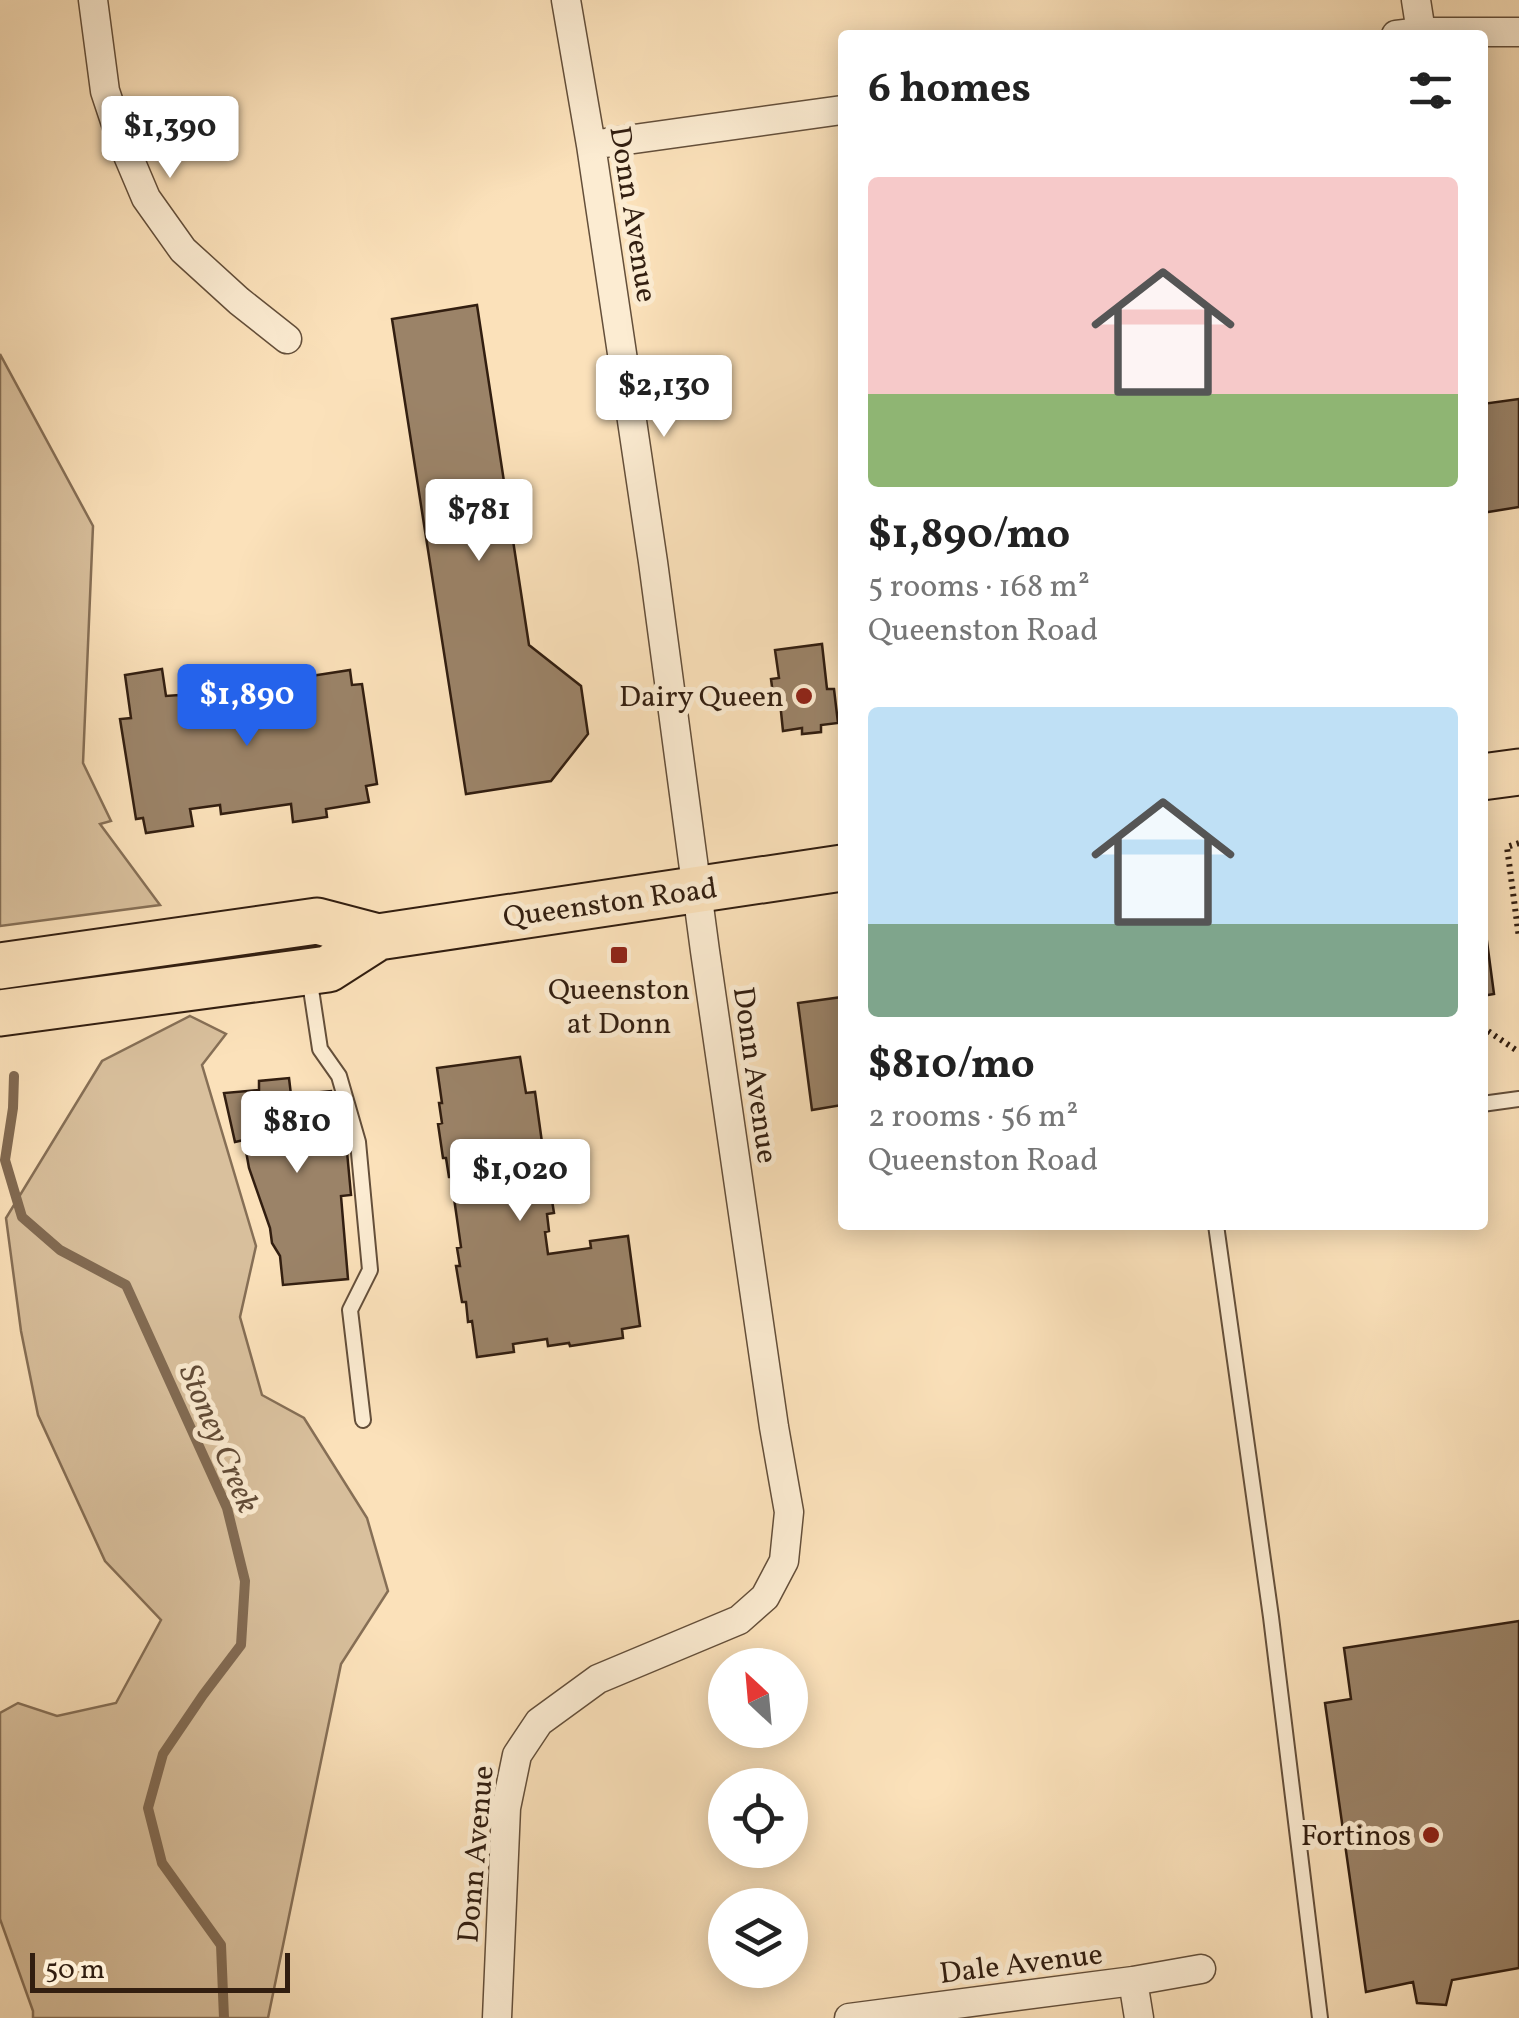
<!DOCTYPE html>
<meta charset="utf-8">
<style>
:root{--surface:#fff;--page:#f6f6f6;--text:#222;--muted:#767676;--accent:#2563eb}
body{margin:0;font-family:Vollkorn,serif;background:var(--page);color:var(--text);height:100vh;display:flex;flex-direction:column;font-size:38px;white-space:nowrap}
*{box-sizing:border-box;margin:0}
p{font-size:32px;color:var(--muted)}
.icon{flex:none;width:55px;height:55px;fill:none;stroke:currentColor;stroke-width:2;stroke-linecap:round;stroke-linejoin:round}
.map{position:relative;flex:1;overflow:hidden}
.sheet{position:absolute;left:838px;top:30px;width:650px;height:1200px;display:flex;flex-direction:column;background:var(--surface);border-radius:10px;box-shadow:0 5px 25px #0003}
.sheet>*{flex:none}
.needle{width:65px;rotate:334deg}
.buttons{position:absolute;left:708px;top:1648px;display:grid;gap:20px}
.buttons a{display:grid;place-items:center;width:100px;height:100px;border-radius:50%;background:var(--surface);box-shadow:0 5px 25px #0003;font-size:50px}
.scale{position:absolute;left:30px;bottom:25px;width:260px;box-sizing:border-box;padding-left:10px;border:5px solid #321e10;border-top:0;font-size:28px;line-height:35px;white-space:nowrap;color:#321e10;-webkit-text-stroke:8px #fcecd2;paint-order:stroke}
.price{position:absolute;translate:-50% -85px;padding:0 22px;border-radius:10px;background:#fff;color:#222;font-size:32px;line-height:65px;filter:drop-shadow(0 2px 5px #0008)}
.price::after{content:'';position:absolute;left:50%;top:60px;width:30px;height:22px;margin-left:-15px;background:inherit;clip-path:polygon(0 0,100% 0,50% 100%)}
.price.current{background:var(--accent);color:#fff}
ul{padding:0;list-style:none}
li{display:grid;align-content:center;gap:20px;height:530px;padding:0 30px}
li span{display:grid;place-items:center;height:310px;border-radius:10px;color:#555}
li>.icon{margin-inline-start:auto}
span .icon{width:180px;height:180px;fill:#fffc;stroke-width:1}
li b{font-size:42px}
h2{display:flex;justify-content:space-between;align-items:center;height:120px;padding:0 30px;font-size:42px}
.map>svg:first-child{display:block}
</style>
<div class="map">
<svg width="1519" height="2018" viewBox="0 0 1519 2018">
<rect width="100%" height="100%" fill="#fbe1ba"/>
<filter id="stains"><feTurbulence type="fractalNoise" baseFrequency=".002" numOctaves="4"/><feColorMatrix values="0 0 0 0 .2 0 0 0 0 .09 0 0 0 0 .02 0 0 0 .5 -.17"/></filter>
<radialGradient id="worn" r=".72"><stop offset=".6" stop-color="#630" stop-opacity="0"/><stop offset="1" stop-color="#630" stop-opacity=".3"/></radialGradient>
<path fill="#d9c09d" stroke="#866f56" stroke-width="2.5" d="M0,354l93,172 -10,237 28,58 -11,3 60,81 -160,21z
M190,1016l36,18 -24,31 54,181 -16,71 22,78 42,23 63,100 21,73 -47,73 -73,354h-235v-7l-33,-92v-206l18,-10 39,13 59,-13 45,-83 -56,-59 -67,-146 -17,-84 -15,-113 96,-157z"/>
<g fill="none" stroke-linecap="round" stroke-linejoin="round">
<path stroke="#826b53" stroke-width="10" d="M14,1076l-1,32 -8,52 17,57 38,33 66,35 101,223 18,73 -4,64 -38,50 -40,59 -15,54 14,55 59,82 3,73"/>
</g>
<path fill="#9b8368" stroke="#321e10" stroke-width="2.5" d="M477,305l52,340 52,41 7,48 -37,47 -85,13 -74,-475z
M1519,399v108l-37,6v-109z
M822,644l5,45h7l4,34 -17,2v7l-19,2v-6l-19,3 -3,-29h-6l-3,-23 8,-1 -4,-28z
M162,669l4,27 13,-1 2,12 23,-3 -2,-11 73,-11 1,11 24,-4 -2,-11 52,-8 2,15 10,-1 15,100 -11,2 3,16 -43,7 1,8 -34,5 -2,-18 -70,10 -1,-9 -30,4 3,17 -47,7 -3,-15 -7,1 -16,-100 11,-1 -6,-43z
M1482,904l12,90 -12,2z
M842,997v108l-30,5 -14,-107z
M520,1057l6,36 9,-1 10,72 -9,1 4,31 11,-2 3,19 -7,1 2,17 -4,1 3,22 43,-6 -1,-7 38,-5 12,90 -18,3 1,9 -53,8 -1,-3 -21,3 -1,-7 -34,5 1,8 -37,5 -5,-36 -4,1 -2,-20h-4l-6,-36h4l-3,-18 4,-1 -10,-70h-2l-3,-19h-3l-5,-34 4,-1 -3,-20h3l-5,-35z
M289,1078l2,17 40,-4 4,40 10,-1 6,65 -10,1 7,83 -65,6 -3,-29 -8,-13 -2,-15 -21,-60 -5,-28 -9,2 -11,-49 35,-3v-9z
M1519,1621v347l-67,12 -6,25 -29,-2 -4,-21 -47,10 -41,-289 26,-4 -7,-51z"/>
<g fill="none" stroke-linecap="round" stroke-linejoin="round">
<defs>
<path id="lane" d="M309,976l11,73 19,27 19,66 12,128 -20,40 13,110
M1482,1104l37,-5
M1216,1225l55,392 49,401"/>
<path id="street" d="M93,0l12,91 16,48 25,59 37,52 56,51 48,38
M1416,0l5,32
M1396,35l25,-3h98
M591,145l251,-35
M1133,1981l6,37
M497,2018l9,-210 11,-53 22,-33 59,-43 141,-59 26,-23 19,-36 5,-49 -15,-85 -69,-476 -52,-389 -62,-417 -25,-145
M849,2018l284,-37 68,-12"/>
<path id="primary" d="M1482,777l37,-5
M0,966l317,-45 61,16 464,-69
M0,1013l328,-44 50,-32"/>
</defs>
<use href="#lane" stroke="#644f3a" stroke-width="18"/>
<use href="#street" stroke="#644f3a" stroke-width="31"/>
<use href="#primary" stroke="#321e10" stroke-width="49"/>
<path stroke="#321e10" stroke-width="6" stroke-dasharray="2.5 5" stroke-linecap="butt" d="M1519,843l-12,4 12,91
M1482,1027l37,25"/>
<use href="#lane" stroke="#fcecd2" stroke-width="14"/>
<use href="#street" stroke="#fcecd2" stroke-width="28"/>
<use href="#primary" stroke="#fbe1ba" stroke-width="45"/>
</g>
<g fill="#8f2418" stroke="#fcecd2" stroke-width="4">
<circle cx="804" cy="696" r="10"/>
<rect x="609" y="945" width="20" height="20" rx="5"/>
<circle cx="1431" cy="1835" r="10"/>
</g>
<g text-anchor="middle" stroke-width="10" stroke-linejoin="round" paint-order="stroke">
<g font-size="30" fill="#321e10" stroke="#fcecd2">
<text transform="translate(634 214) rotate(81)" y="10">Donn Avenue</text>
<text transform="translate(610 902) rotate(-8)" y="10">Queenston Road</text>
<text transform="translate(756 1075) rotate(82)" y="10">Donn Avenue</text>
<text transform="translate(475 1854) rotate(-85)" y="10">Donn Avenue</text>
<text transform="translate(1021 1963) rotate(-7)" y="10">Dale Avenue</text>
</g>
<g font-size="30" fill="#321e10" stroke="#fcecd2" text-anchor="end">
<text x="784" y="706">Dairy Queen</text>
<text x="619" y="999" text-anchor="middle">Queenston<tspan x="619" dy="34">at Donn</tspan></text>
<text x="1411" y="1845">Fortinos</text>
</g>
<g font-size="32" font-style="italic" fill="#614b37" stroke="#fcecd2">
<text transform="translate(220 1438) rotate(67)" y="11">Stoney Creek</text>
</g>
</g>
<rect width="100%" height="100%" filter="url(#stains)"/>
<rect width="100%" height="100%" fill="url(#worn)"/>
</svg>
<div class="buttons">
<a><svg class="needle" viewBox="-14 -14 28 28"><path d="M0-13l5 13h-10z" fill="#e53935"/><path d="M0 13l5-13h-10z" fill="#767676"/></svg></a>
<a><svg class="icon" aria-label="locate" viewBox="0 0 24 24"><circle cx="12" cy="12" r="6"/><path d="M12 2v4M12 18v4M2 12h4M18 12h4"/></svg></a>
<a><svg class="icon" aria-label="layers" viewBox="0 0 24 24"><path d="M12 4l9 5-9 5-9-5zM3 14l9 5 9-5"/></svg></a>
</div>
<div class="scale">50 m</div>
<b class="price" style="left:170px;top:181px">$1,390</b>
<b class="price" style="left:664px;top:440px">$2,130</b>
<b class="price" style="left:479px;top:564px">$781</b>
<b class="price current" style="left:247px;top:749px">$1,890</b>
<b class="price" style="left:297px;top:1176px">$810</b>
<b class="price" style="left:520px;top:1224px">$1,020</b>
<section class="sheet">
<h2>6 homes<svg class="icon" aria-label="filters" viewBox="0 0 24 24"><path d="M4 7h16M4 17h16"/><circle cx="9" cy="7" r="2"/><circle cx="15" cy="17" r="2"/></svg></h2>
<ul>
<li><span style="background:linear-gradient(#f6c9c9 70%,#8fb573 0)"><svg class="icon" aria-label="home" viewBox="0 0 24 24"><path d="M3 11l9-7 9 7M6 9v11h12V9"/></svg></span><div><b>$1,890/mo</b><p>5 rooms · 168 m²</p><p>Queenston Road</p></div></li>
<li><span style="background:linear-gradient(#bfe0f5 70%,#7fa58c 0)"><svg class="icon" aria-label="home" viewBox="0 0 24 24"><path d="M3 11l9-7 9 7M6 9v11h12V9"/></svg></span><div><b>$810/mo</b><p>2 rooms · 56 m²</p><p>Queenston Road</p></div></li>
</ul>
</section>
</div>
